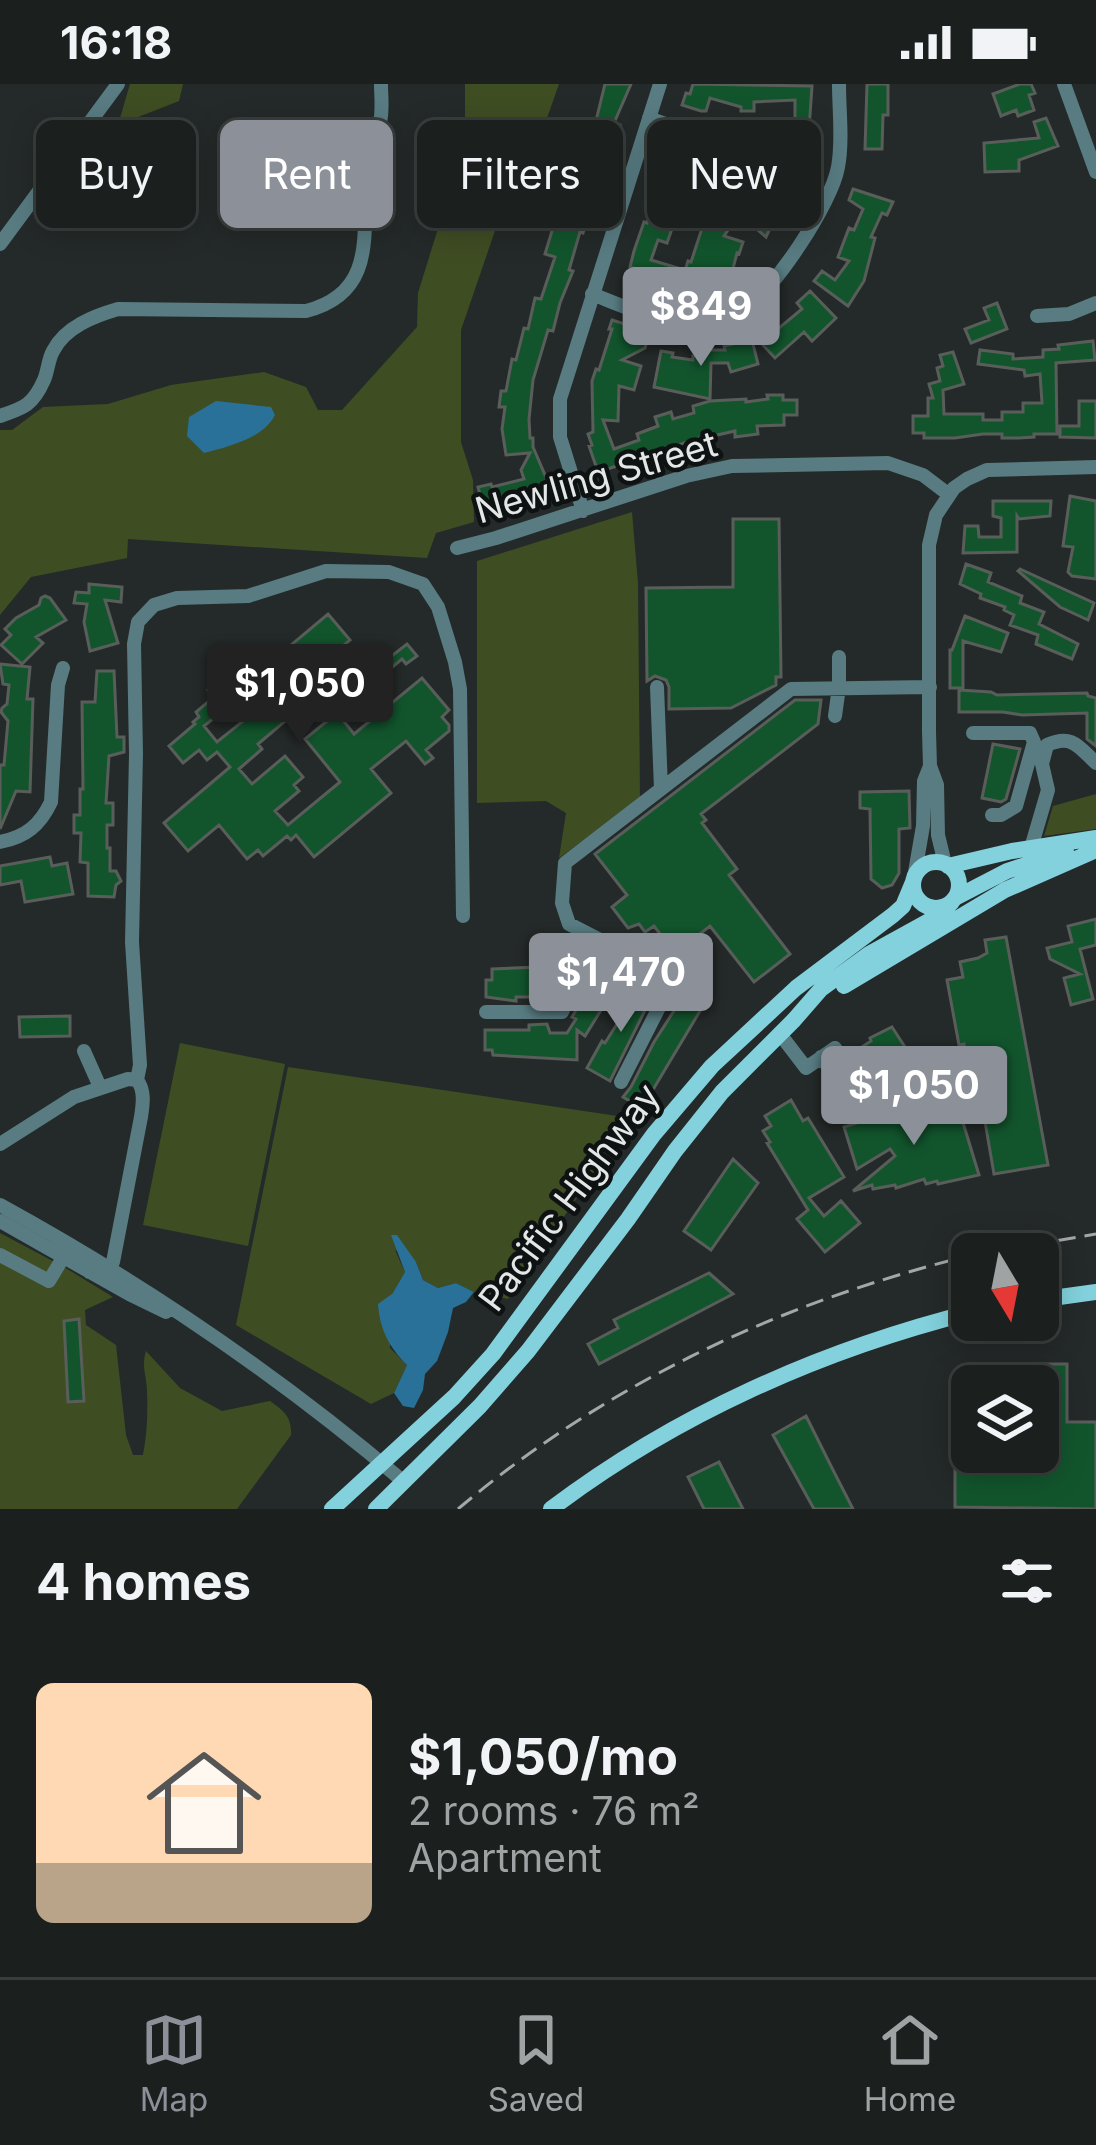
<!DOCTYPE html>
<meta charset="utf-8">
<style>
:root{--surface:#1b201f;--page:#242828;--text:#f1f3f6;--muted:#a0a3a4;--line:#393e3d;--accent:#8c9099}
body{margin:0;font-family:Inter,sans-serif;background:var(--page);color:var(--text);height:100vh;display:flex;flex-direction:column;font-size:45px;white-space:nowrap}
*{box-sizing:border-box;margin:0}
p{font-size:39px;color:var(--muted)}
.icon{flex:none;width:66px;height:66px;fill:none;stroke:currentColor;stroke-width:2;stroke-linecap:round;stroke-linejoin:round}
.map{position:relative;height:1425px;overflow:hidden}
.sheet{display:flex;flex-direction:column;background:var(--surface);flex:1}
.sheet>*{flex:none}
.guide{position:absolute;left:36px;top:36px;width:1026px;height:108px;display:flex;gap:24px}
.needle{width:78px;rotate:170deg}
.tools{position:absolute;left:951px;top:1149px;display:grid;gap:24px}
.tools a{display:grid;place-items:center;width:108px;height:108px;border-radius:18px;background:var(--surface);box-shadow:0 6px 30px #0003,0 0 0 3px var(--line);font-size:60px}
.price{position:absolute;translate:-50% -102px;padding:0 27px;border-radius:12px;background:var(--accent);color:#fff;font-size:39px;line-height:78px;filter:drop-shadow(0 3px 6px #0008)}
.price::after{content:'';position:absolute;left:50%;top:72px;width:36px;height:27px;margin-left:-18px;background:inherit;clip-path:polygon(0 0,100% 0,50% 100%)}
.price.active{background:#222;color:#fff}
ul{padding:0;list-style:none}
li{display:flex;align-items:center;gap:36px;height:300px;padding:0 36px}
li+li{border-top:3px solid var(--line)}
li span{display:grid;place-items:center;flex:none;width:336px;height:240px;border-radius:18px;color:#555}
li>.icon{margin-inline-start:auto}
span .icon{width:144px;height:144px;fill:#fffc;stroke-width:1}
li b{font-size:51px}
h2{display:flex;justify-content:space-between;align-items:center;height:144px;padding:0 36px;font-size:51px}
.pill{padding:0 42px;border-radius:18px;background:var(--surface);box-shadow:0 6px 30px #0003,0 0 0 3px var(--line);font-size:42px;line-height:108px}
.pill.active{background:var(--accent);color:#fff}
.status{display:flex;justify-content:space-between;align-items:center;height:84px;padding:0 60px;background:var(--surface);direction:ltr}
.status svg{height:33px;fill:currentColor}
.dock{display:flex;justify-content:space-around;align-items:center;height:168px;border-top:3px solid var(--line);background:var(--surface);font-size:33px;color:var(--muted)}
.dock a{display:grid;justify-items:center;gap:6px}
.dock .active{color:var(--accent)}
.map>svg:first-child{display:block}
</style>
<div class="status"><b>16:18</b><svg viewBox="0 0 49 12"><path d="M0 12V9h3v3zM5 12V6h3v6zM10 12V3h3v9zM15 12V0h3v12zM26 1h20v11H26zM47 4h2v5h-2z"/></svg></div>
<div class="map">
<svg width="1096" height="1425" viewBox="0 0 1096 1425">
<rect width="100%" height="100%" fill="#242a29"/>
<path fill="#3f4d23" d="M130,0h53l-4,17 -61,24z
M465,0h94l-31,88 -31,53 -36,105v112l12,38 1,42 -38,11 -9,25 -299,-19 -1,19 -96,19 -31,38v-185h12l31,-23 65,-3 63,-19 93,-13 42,15 12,23h24l75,-83 1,-34 22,-71 25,-47z
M632,428l6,71 2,216 -81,59 7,-45 -20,-12 -69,2v-242z
M1096,710v35l-52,7 9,-30z
M180,959l105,21 -37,182 -105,-21z
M288,983l343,51 -123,181 -34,-7 -18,-9 -18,5 -15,-8 -7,-18 -21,-12 10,22 -13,22 -2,54 17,17 -13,28 -23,11 -135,-79z
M0,1149l64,34 49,30 -28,13 1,15 30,20 10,90 7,20h10c4,-21 5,-41 4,-63 0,-15 -6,-26 -1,-41l34,37 42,23 48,-10c14,10 22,16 21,34l-54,74h-237z"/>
<path fill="#297198" d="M216,317l55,6 4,8c-11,23 -48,32 -71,38l-17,-17 2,-19z
M391,1151h6l19,27 7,18 15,8 18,-5 18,9 -8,10 -13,6 -5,24 -11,29 -12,13 -2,16 -9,18 -11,-2 -9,-13 13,-28c-18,-18 -27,-35 -29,-61l14,-10 13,-22z"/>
<path fill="#12552d" stroke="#595e5a" stroke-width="3" fill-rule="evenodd" d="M605,0h26l-17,39 6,2 -4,13 -2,-1 -8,23 -6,7 -8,36 -9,30 -3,-1 -11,38 4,1 -13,32 -7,28 -5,-1 -15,50 -4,39 1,19h3v9l18,42 -19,7 1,4 -12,4 -1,-4 -36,10 -6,-23 13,-3 1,3 32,-8 -3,-9 9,-17 -24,2 -4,-26 3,-22h-6l2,-16h5l6,-32 4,1 8,-32 4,1 7,-31 6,1 14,-42 -10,-3 10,-33 -7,-2 7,-22 4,1 7,-23 4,1 9,-26 5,1 5,-19 4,1z
M693,0l119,2 -3,44h5v14l-7,1 -1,30 3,1 -4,10 -10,17 -7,-3 -16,24 -6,13 -19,-16 19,-26 -28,-14 -13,24 13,11 -14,20 19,6 -4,12 -2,-1 -9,35 -11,-3 -5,14 -18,-6 4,-11 -15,-5 5,-16 3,1 17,-52 -23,13 -10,-3 -8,23 -9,-3 -7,20 27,8 -5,16 -20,-6 -4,13 -18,-6 5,-16 -6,-2 4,-16 10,-29 3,1 7,-23 -3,-1 16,-45 31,9 -4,12 -13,-4 -8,24 36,11 29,-57 1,-21 45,5v-3h11v-30l-41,2v9h-13v-4l-31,-9 -4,13h-5l-19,-6 4,-12 4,1z
M867,0h21v31h-5l-1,34h-17z
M1020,0h11l4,9 -6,2 5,15 -16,6 -2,-6 -15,6 -8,-22z
M1046,34l12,28 -39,14v11l-34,1 -1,-29 55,-5 -5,-16z
M853,105l40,13 -6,13 -5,-2 -11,24 4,1 -11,43 -16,25 -34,-25 8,-10 13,9 14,-19 -11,-4 11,-29 5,2 9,-21 -14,-9z
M810,207l26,27 -24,23 -8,-9 -29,26 -14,-15 41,-34 -5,-6z
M997,219l10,26 -36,14 -6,-14 24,-9 -5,-12z
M612,236l38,12 -5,16 -23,12 19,6 -7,24 -15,-4 -1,35 -15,-1 11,29 25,-9 -2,-6 21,-8 -3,-9 16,-5 2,7 21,-6 -1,-7 17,-5 36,-2v3l22,-3 -1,-4h16v5h14v15h-13v10l-27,1 1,8 -23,3v-6l-22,5v3l-13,2 -1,-3 -53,18 -7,-3 -21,8 2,4 -22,7 -9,-26 3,-1 -4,-11 5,-2 -1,-51 4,-12 3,1 13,-41h-3z
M752,256l6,24 -27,8 -3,-9h-17l-1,36 -56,-12 7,-36 12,2 -1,4 21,3v-4h12v-6h20l-1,-4z
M1093,257l2,19 -39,3 1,71h-23v3l-15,1h-17v-4h-19l-28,4h-31v-5h-11v-17h15v-18h5l-4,-14 11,-3 -3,-13 6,-2 -3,-11 13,-3 11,32 -21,6 1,24h39v6h19v-8h21v-9h19l-2,-29 -15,2 -1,-6 -46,-6 2,-14 33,4v5l30,-2v-7l16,-1 -1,-4z
M1079,317h17v37l-36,-1v-11h19z
M1070,412l26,5v78l-24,-3 -4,-4 5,-25 -10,-1z
M993,417h58l-1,15 -31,3 -2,-3v36l-54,1 2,-27h13l1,11h22v-19l-8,-2z
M733,435h46l2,158h-5v8l-45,23 -62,1v-22l-3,-7 -11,-4 -8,5 -1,-93 87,-1z
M966,480l25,9 -3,9 34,14 -2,7 24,9 -5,12 39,20 -6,15 -36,-15 2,-9 -28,-10 4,-10 -10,-5 1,-3 -25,-9 1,-4 -21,-10z
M1020,485l74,34 -6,17 -28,-13 -42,-36z
M89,500l33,3 -1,15 -16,-2 13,43 -28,8 -6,-29 3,-18 -13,-1 2,-11 13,1z
M45,512l5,2 16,22 -30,17 7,6 -21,21 -21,-19 10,-10 -6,-6 11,-11 23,-13 2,-7z
M328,530l22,26 -44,37 13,16 53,-45 12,14 23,-18 10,12 -11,8 -4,-5 -18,15 5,6 -47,39 12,15 68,-56 27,32 -7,7 7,8v6l-23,19 7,8 -8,6 -19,-23 -35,28 20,24 -77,64 -18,-22 -5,5 -4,-4 -24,20 -5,-6 -11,9 -28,-34 -31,26 -24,-28 66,-56 -13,-15 -10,8 -8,-10 -16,13 -14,-17 26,-22 -2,-2 6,-5 -3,-5 18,-15 -6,-7 39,-32 6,7 20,-16 3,4 6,-4 2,2zM286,576l13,16 -82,66 -13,-16zM319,618l13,15 -27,22 35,43 -52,43 -13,-14 24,-20 -5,-6 9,-8 -18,-21 -33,28 -13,-15 23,-20 -4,-5 33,-28 5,6z
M965,532l43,17 -7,19 -38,-11v47h-13v-38h2z
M0,580l30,3 -3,32h6l-3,93 -14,-1 -16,38v-64h4l4,-44 -7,-9 1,-4 5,-4 2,-19 -6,-1z
M97,587h17l3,66h7v15l-15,4 -3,47h7v22h-6v23h3v23h6l5,10 -5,4 -2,12 -26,-1v-33l-8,-1 1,-29h-7v-18h6v-26h3l-1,-87h13z
M959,606l32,2 6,3 90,-2 1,3 8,2v48l-9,-7v-26l-65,2 -19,-3h-44z
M795,616h26l-3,24 -117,90 5,6 -4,3 35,46 -8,6 61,79 -36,28 -44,-56 -35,27 -21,-27 -9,6 -6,-8 -11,4 -16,-21 15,-12 -32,-41z
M993,660l27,5 -14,50 -5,3 -19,-4z
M909,707l1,37 -11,1v44l-7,12 -10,3 -11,-9 -1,-70 -10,-1v-16z
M50,773l2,9 15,-3 6,31 -48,8 -4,-21 -21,4v-19z
M1096,835v26l-16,4 13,50 -22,6 -7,-27 16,-4 -30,-15 -3,-11 25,-6 -4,-16z
M1006,853l42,228 -54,9 -11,-64 -7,1 -12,-67 -5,1 -12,-65 16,-3 -3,-15 18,-4 9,-5 -2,-13z
M543,873h21l-3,31h-30l-1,9h-14v4l-30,-4v-17h6v-11l46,-2v-4h5z
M604,878l20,11 -39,63 -8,-6v30l-84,-5 -1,-5h-7v-20h44v-5l18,-1 3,9h17l9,-14 -4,-2z
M644,897l12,7 -46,93 -23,-13 15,-27 3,2z
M679,919l6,3 1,-3 14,8 -58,97 -19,-11 8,-10 23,-45z
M70,932v20l-50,1 -1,-20z
M892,943l13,20 -8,5 2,2 -27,15 -13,-20 12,-8 -1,-3z
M791,1016l12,21 5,-3 36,59 -35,21 15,18 17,-15 19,22 -35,29 -28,-33 11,-9 -41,-67 3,-1 -7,-11 8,-5 -6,-10z
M957,1019l22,72 -41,9 -1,-3 -11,3 -2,-5 -28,9 -1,-3 -22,4 -1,-4 -19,6 42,-35 -5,-7 -33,20 -13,-42 48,-15 3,10z
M733,1075l25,24 -47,67 -27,-19z
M709,1189l24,21 -134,70 -11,-20 30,-16 -4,-8z
M79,1235l5,82 -16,1 -4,-81z
M983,1280h84v58h29v87l-141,-2v-76l17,1v20h66v-66h-55z
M806,1332l26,52 21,41h-39l-41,-74z
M719,1378l24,47h-39l-16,-32z"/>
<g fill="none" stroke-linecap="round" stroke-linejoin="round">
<path stroke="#587c82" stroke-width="14" d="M1064,0l32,88
M649,34l58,21
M0,160l118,-160
M592,210c36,14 76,33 115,29 12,-1 25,-5 35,-11 31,-20 90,-109 96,-145 5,-26 1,-56 1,-83
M1037,232l32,-2 27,-11
M0,332c24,-8 33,-11 44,-36 4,-9 4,-20 9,-29 12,-24 41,-35 65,-42l188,2c75,-19 55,-85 60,-143 1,-17 10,-30 14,-46 3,-12 1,-25 1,-38
M583,427l-23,-74v-38l100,-315
M457,464l39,-10 190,-62 46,-10 156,-3 35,12 25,19
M657,603l4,102
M835,632l4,-29v-30
M973,649h57l4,9 -18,64 -15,9h-9
M0,758c26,-5 40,-17 51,-40l7,-117 5,-17
M1031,764l17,-58 -6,-26 5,-19c25,-11 31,1 49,18
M945,780l-7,-29 -1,-50 -7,-19 -1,-34v-187l7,-30 18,-27 13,-9 20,-9 109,-3
M914,794l9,-52 1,-45 6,-15
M486,928h76l35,-73
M780,950l26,34 29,-20 18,25 -14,9 -18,-25
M84,967l16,36
M137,996l3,-15 -8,-123 4,-188 -2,-110 4,-22 16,-17 23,-7 71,-2 78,-25 63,1 34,12 15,23 17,55 5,27 3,227
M621,998l53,-104 -105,-54 -7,-21 3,-40 226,-174 139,-2
M0,1060l74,-47 54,-18 9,1c8,10 6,24 4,37l-28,145 -3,4 -21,6
M0,1121c146,80 277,169 404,277
M0,1137l129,73 37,18
M0,1171l49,26 15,-25"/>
<path stroke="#82d1dd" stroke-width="16" d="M913 801a23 23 0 1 1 46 0a23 23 0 1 1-46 0Z
M948,782l64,-15 84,-13
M955,814l52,-27 59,-19
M844,902l161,-96 91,-40
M1038,1216l58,-8
M332,1425l122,-112 39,-43 161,-220 58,-68 84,-78 97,-73 10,-9 10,-24
M376,1425l104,-103 48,-55 100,-132 47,-68 47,-59 72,-72 27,-31 48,-35 69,-38 14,-14
M551,1425c124,-94 270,-159 421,-197"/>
<path stroke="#a3a8a7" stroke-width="3" stroke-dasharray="18 9" stroke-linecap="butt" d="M978,1170l118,-20
M458,1425c151,-127 323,-207 514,-254"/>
</g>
<g text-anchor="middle" stroke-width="9" stroke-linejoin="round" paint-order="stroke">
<g font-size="36" fill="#e3e7e6" stroke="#0f1212">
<text transform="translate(596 393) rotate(-16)" y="13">Newling Street</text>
<text transform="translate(569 1113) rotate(-53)" y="13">Pacific Highway</text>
</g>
</g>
</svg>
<div class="tools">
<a><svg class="needle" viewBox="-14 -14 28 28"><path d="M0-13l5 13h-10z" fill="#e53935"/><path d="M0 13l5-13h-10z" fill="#a0a3a4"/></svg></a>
<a><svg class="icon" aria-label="layers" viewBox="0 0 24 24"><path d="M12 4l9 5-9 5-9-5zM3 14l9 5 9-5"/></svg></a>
</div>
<b class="price" style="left:701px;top:285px">$849</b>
<b class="price active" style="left:300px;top:662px">$1,050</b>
<b class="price" style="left:621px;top:951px">$1,470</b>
<b class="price" style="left:914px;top:1064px">$1,050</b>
<div class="guide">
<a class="pill">Buy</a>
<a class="pill active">Rent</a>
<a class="pill">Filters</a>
<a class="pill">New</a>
</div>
</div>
<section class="sheet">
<h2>4 homes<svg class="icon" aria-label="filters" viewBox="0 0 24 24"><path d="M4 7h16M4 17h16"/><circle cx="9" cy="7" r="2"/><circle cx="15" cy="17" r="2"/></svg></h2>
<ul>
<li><span style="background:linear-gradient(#ffd9b3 75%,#b9a48a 0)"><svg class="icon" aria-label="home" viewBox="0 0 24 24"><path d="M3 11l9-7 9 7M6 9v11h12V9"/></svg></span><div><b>$1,050/mo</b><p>2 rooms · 76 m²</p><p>Apartment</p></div></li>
</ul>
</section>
<nav class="dock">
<a class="active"><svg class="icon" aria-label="map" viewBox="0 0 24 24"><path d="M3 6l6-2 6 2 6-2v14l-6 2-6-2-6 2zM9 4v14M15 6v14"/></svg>Map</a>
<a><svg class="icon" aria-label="saved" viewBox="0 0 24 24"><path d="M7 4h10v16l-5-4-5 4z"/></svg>Saved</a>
<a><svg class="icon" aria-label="home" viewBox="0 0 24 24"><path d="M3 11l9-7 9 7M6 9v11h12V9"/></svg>Home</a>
</nav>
